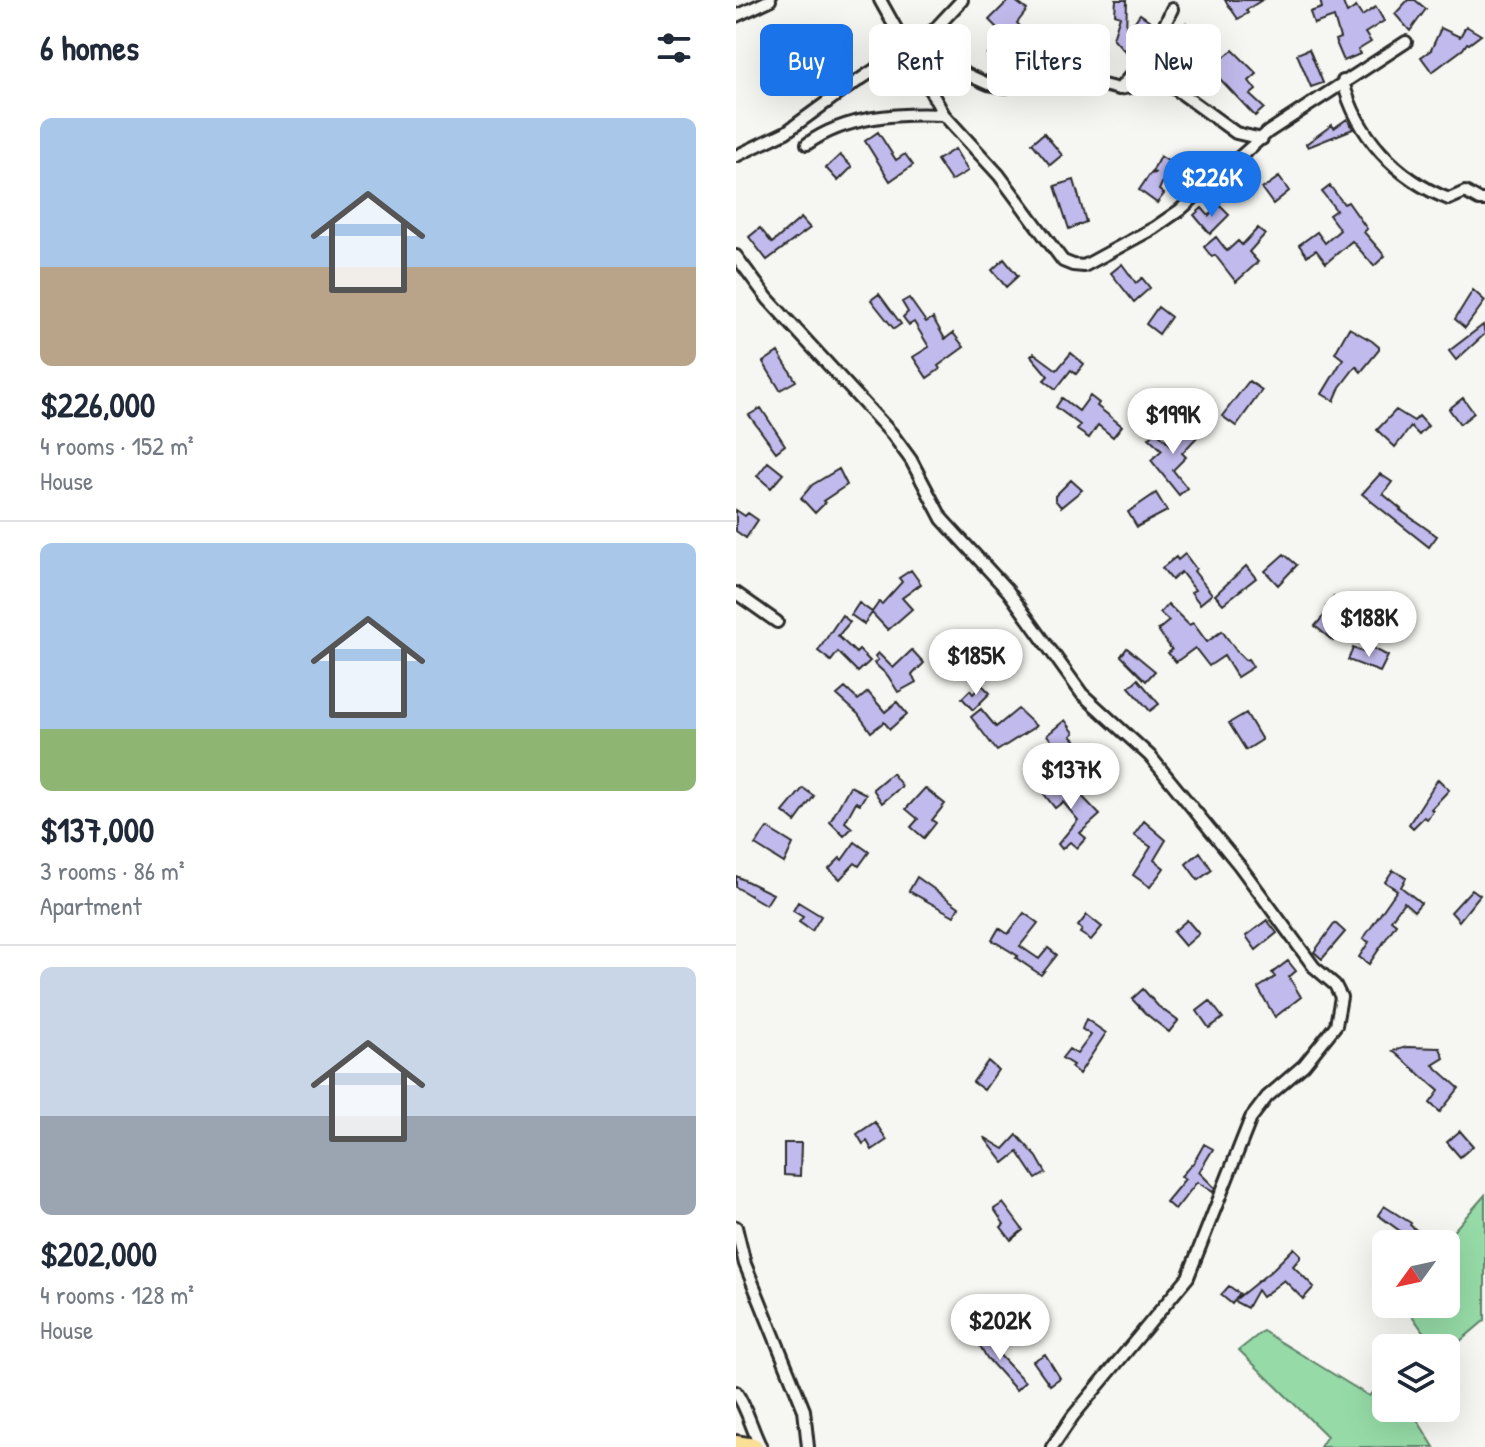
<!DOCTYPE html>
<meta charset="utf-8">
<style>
:root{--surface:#fff;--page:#f6f6f7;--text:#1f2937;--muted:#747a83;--line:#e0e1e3;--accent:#1a73e8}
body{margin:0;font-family:"Patrick Hand",sans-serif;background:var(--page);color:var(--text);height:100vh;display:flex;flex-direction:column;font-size:30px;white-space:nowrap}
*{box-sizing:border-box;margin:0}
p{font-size:26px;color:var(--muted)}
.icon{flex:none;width:44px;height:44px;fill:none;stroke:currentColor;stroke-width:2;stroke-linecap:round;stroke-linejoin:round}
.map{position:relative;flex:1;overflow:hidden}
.sheet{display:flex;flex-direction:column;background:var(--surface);width:736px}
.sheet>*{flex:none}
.banner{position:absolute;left:24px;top:24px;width:604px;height:72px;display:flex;gap:16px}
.needle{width:52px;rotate:237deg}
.buttons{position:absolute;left:636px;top:1230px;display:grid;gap:16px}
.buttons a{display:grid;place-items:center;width:88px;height:88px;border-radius:12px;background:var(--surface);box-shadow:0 8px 32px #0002;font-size:40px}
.price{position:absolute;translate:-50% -68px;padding:0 18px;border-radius:28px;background:#fff;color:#222;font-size:26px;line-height:52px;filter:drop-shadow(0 2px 4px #0008)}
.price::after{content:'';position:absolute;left:50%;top:48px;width:24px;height:18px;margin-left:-12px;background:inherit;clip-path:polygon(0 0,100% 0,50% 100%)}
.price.active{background:var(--accent);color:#fff}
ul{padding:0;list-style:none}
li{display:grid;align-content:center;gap:16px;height:424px;padding:0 40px}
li+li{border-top:2px solid var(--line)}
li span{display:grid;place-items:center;height:248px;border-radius:12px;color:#555}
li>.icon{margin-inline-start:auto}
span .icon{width:144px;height:144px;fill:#fffc;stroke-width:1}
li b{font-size:34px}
h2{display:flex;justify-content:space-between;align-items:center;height:96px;padding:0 40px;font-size:34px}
.chip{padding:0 28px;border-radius:12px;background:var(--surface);box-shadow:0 8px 32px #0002;font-size:28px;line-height:72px}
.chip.active{background:var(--accent);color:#fff}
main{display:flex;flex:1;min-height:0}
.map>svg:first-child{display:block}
</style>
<main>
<section class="sheet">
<h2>6 homes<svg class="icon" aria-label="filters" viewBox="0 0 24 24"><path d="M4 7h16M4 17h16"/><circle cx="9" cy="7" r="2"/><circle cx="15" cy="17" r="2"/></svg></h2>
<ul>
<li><span style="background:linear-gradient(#a9c7e8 60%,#b9a48a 0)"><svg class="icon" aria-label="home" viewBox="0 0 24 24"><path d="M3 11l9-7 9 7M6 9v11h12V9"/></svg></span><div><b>$226,000</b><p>4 rooms · 152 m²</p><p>House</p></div></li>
<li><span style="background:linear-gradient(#a9c7e8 75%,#8fb573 0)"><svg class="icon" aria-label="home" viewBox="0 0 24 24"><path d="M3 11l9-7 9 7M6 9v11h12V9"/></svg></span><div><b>$137,000</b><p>3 rooms · 86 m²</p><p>Apartment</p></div></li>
<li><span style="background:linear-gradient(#c9d6e8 60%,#9aa5b1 0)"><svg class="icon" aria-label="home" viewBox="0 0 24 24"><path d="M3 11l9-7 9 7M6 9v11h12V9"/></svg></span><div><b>$202,000</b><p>4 rooms · 128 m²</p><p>House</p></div></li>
</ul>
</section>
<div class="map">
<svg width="749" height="1447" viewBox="0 0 749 1447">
<rect width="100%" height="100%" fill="#f6f6f2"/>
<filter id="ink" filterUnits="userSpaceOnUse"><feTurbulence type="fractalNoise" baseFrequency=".0125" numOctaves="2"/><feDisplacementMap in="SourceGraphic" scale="16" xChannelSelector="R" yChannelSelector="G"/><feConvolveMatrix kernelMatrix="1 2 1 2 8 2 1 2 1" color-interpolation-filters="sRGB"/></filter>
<g filter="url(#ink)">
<path fill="#96dba7" stroke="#608369" stroke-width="2" d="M749,1195v125l-39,33v-5h-31l11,-12 -22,-32h42v-60h-4z
M527,1331l106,65 17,-18v30h34l-4,10 18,29h-114l7,-11 -88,-86z"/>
<path fill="#c1baec" stroke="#2b2b2b" stroke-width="2" d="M273,0h5l13,10 -10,13 14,15 -29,30 -15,-14 18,-18 -16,-16z
M380,0h11l-1,34 14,-20 13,9 -12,16 4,3 -14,16 -18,-20 7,-22 -5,-2z
M489,0h37l-16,10 2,3 -10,6z
M584,0h22l5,13 9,-6 6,9 14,-9 8,14 -19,12 6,9 -13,8 2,4 -16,7 -9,-21 5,-2 -6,-21 -20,7 -4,-12 12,-4z
M672,0h7l11,9 -16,22 -15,-17z
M450,23l30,40 17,-13 24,24 -8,7 7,9 -6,5 14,13 -9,8 -35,-37 -3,3 -8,-12 -18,21 -21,-16 9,-10 5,4 13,-14 -19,-25z
M356,24l11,9 -16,21 -12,-9z
M730,26l15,9 -12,9 -2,-1 -4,6 -31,23 -11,-15 10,-7 10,-22 19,9z
M573,49l14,34 -12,4 -14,-33z
M611,119l6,10 -45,18 -2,-3 26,-19 2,3z
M142,132l18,28 9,-6 8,11 -23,16 -25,-40z
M308,133l18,22 -12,10 -18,-22z
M219,149l13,22 -17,10 -14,-21z
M104,155l12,12 -14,14 -12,-13z
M424,156l11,7 -12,27 5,4 -7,9 -18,-13 11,-16 6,-1 -4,-1z
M543,177l10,14 -16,13 -11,-15z
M338,180l12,42 -17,7 -14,-43z
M594,186l14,18 4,-2 19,27 -3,3 21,24 -11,10 -22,-25 -26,22 -10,-13 -9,6 -8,-11 18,-13 8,11 15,-13 -11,-15 7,-5 -14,-18z
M483,205l10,10 -19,19 -16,-19 8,-7 7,8z
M65,218l9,10 -43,32 -18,-23 11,-9 12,15z
M522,228l7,6 -16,18 9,10 -22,20 -21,-27 -3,2 -8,-10 12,-10 11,14 11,-10 4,4z
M268,259l14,17 -12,11 -14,-17z
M386,264l14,19 6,-5 8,10 -16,14 -23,-29z
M737,290l12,11 -20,27 -10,-9z
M143,294l22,30 -7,5 -23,-29z
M173,298l17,24 7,-4 12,21 8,-6 11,14 -26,19 2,3 -13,9 -14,-21 16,-10 -15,-25 -5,3 -6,-8 5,-5 -6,-10z
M422,307l13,10 -12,17 -13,-10z
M747,325l2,9 -29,26 -7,-9z
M613,328l23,13 7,6v3l-18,22 -5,-6 -16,21 -6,14 -12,-7 21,-35 -8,-6z
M42,352l18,29 -16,9 -17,-28z
M298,353l23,17 14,-17 13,11 -8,10 -5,-4 -15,19 -12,-9 4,-4 -17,-20z
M513,381l13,9 -26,36 -14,-10z
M354,396l9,7 -2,3 25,20 -9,11 -15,-12 -9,13 -12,-8 3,-5 -24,-18 6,-9 17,13z
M727,398l11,15 -14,11 -11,-15z
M25,408l24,37 -9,7 -27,-37z
M660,410l18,11 5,-5 9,10 -9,9 -8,-8 -16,20 -18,-17z
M454,426l9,9 -17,18 4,4 -13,13 14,18 -8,7 -28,-35 11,-10 -13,-12 7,-7 15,14z
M32,462l15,12 -12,14 -14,-12z
M103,469l8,16 -24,16 2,2 -10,10 -14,-15 11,-13z
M644,474l12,8 -9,12 18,15 -1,1 37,26 -8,11 -67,-53z
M335,480l11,10 -21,17 -6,-7v-4z
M420,493l11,18 -30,16 -9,-15z
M0,510l9,6 3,-3 10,7 -12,18 -10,-7z
M449,554l11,15 -2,2 18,23 -12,10 -9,-12 4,-2 -14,-18 -9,8 -10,-12 14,-11 2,3z
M548,554l13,11 -19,20 -13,-14z
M510,566l10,12 -33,26 -8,-9z
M175,570l10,14 -19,14 10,11 -24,21 -16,-17 -8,11 -13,-9 8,-12 13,9 7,-10 3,2 20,-22 -3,-4z
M598,597l12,10 -15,18 9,6 -7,10 -18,-15 14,-16 -3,-3z
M432,604l21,21 4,-2 14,19 15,-11 16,22 7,7 3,-1 5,8 -16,10 -13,-21 -15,10 -14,-18 -19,14 -8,-9 4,-3 -14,-20 11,-9 -9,-8z
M106,615l8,7 -12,14 18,17 3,-3 11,11 -12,11 -20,-20 -7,9 -13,-10z
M635,647l17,9 -8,16 -32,-12 5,-12 15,6z
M391,648l28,23 -9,10 -25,-25z
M176,650l12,13 -12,12 4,7 -18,10 -10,-16 -14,-13 4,-3 -3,-4 3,-3 15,15z
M402,679l21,25 -9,7 -21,-24z
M246,685l8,8 -17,17 -11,-12 8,-8 3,4z
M109,688l13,12 10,-8 17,20 12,-10 10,12 -17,15 -6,-7 -13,10 -13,-18 -21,-19z
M245,709l15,18 22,-18 18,17 -39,25 -26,-34z
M510,713l16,27 -16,10 -17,-27z
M329,720l9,13 -3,3 19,18 -12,9 -15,-16 -4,4 -12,-16z
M156,773l10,13 -20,17 -9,-14z
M315,777l17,20 8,-7 24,25 -20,18 6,5 -9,10 -7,-6 -8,7 -4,-5 20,-24 -15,-18 -8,6 -11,-14 -5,-10z
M702,779l11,11 -18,19 2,2 -6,8 -3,-2 -11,11 -4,-4z
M114,786l16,8 -6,10 -4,-2 -11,20 7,6 -8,8 -14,-14z
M67,788l11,8 -19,26 -12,-10z
M189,788l20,16 -13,16 4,3 -12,15 -13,-11 7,-8 -12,-10z
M408,821l22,19 -12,20 10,8 -14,19 -17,-12 18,-28 -17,-12z
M31,828l26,16 -9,19 -29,-18z
M119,842l14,10 -10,14 -4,-3 -15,16 -11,-10 11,-11 2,2z
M464,852l12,18 -14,10 -12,-16z
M657,870l13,8 -5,9 20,16 -7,8 -10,-9 -13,18 5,4 -27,40 -10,-7 10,-15 -6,-3 34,-49 -12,-8z
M0,876l37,18 -7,11 -30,-18z
M181,877l42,30 -5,9 -45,-25z
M736,889l8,6 -21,26 -8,-9z
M62,902l23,14 -9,15 -13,-9 4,-5 -10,-6z
M288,913l14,10 -18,23 19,13 9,-11 9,7 -16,20 -25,-17 2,-2 -26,-16 7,-12 9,6z
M351,915l15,12 -11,13 -11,-7 2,-3 -4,-4z
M451,920l12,14 -14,12 -12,-14z
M531,920l10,13 -21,17 -10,-14z
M599,923l10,9 -23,27 -8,-7z
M552,961l8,10 -7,6 12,20 -26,20 -17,-29 17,-11 -3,-4z
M407,989l15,17 20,15 -9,11 -24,-19 -13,-14z
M474,1001l13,17 -14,10 -12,-17z
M350,1019l20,14 -27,41 -8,-7 2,-2 -11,-7 7,-9 8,5 14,-19 -9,-6z
M671,1047l33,1 4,10 -11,7 26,23 -19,24 -10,-9 9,-12 -46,-40z
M252,1061l10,9 -14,20 -11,-8z
M139,1122l12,18 -15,10 -5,-9 -4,3 -6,-10z
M724,1131l13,15 -13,11 -13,-15z
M281,1135l20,22 9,16 -10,6 -18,-27 -14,11 -20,-26 20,12z
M48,1143h17l-1,33 -16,-1z
M468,1144l9,5 -14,23 16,16 -2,4 -16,-10 -22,28 -9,-8 19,-23 -4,-3 13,-14z
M267,1203l20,27 -12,10 -10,-13 3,-3 -10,-15z
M648,1206l27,17 -1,2 14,11 -6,8 -40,-29z
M558,1248l6,6v4l-7,8 21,21 -11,12 -19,-19 -22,17 -5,-7 -10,18 -13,-7 -2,3 -11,-9 8,-9 11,8 -5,6 36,-29z
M252,1334l7,10 -3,3 33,35 -9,8 -29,-32 -11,-19z
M309,1354l15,24 -10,7 -17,-24z"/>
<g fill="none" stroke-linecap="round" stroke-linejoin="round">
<defs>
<path id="street" d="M144,0l64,115 55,60 64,86 10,4 11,1 70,-38 26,-18 88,-78 138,-90
M0,16l34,-16
M181,65l42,6 29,13 18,3 60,-20 10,2 23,15 20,5 27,-5 24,1 66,48 26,6
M607,81c13,54 54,98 106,118l16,-7 14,8h6
M383,89l34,-39 19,-41
M71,144c39,-28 90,-31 137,-29
M0,156l50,-24 52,-38 68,-45 28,-19 28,-30
M0,256l32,43 124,135 19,26 31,59 66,72 74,103 68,62 89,109 75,102 21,18 6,12 -5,28 -32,40 -37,32 -16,21 -63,159 -115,139 -21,31
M0,593l41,29
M0,1227l9,37 59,146 4,37
M0,1392c12,18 15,36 25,55"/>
<path id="primary" d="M0,1444l18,3"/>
</defs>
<use href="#street" stroke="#2b2b2b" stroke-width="16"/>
<use href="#primary" stroke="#2b2b2b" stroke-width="22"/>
<use href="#street" stroke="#f6f6f2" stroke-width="10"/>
<use href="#primary" stroke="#fadf96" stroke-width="16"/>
</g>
</g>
</svg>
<div class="buttons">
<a><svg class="needle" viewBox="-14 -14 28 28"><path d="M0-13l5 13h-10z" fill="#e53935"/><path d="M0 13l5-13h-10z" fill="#747a83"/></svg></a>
<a><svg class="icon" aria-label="layers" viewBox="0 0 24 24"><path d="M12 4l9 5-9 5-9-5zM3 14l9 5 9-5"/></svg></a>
</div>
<b class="price active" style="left:476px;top:219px">$226K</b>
<b class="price" style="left:437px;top:456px">$199K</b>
<b class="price" style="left:633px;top:659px">$188K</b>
<b class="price" style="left:240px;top:697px">$185K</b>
<b class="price" style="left:335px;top:811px">$137K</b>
<b class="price" style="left:264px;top:1362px">$202K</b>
<div class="banner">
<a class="chip active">Buy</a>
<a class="chip">Rent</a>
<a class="chip">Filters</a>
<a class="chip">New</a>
</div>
</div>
</main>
